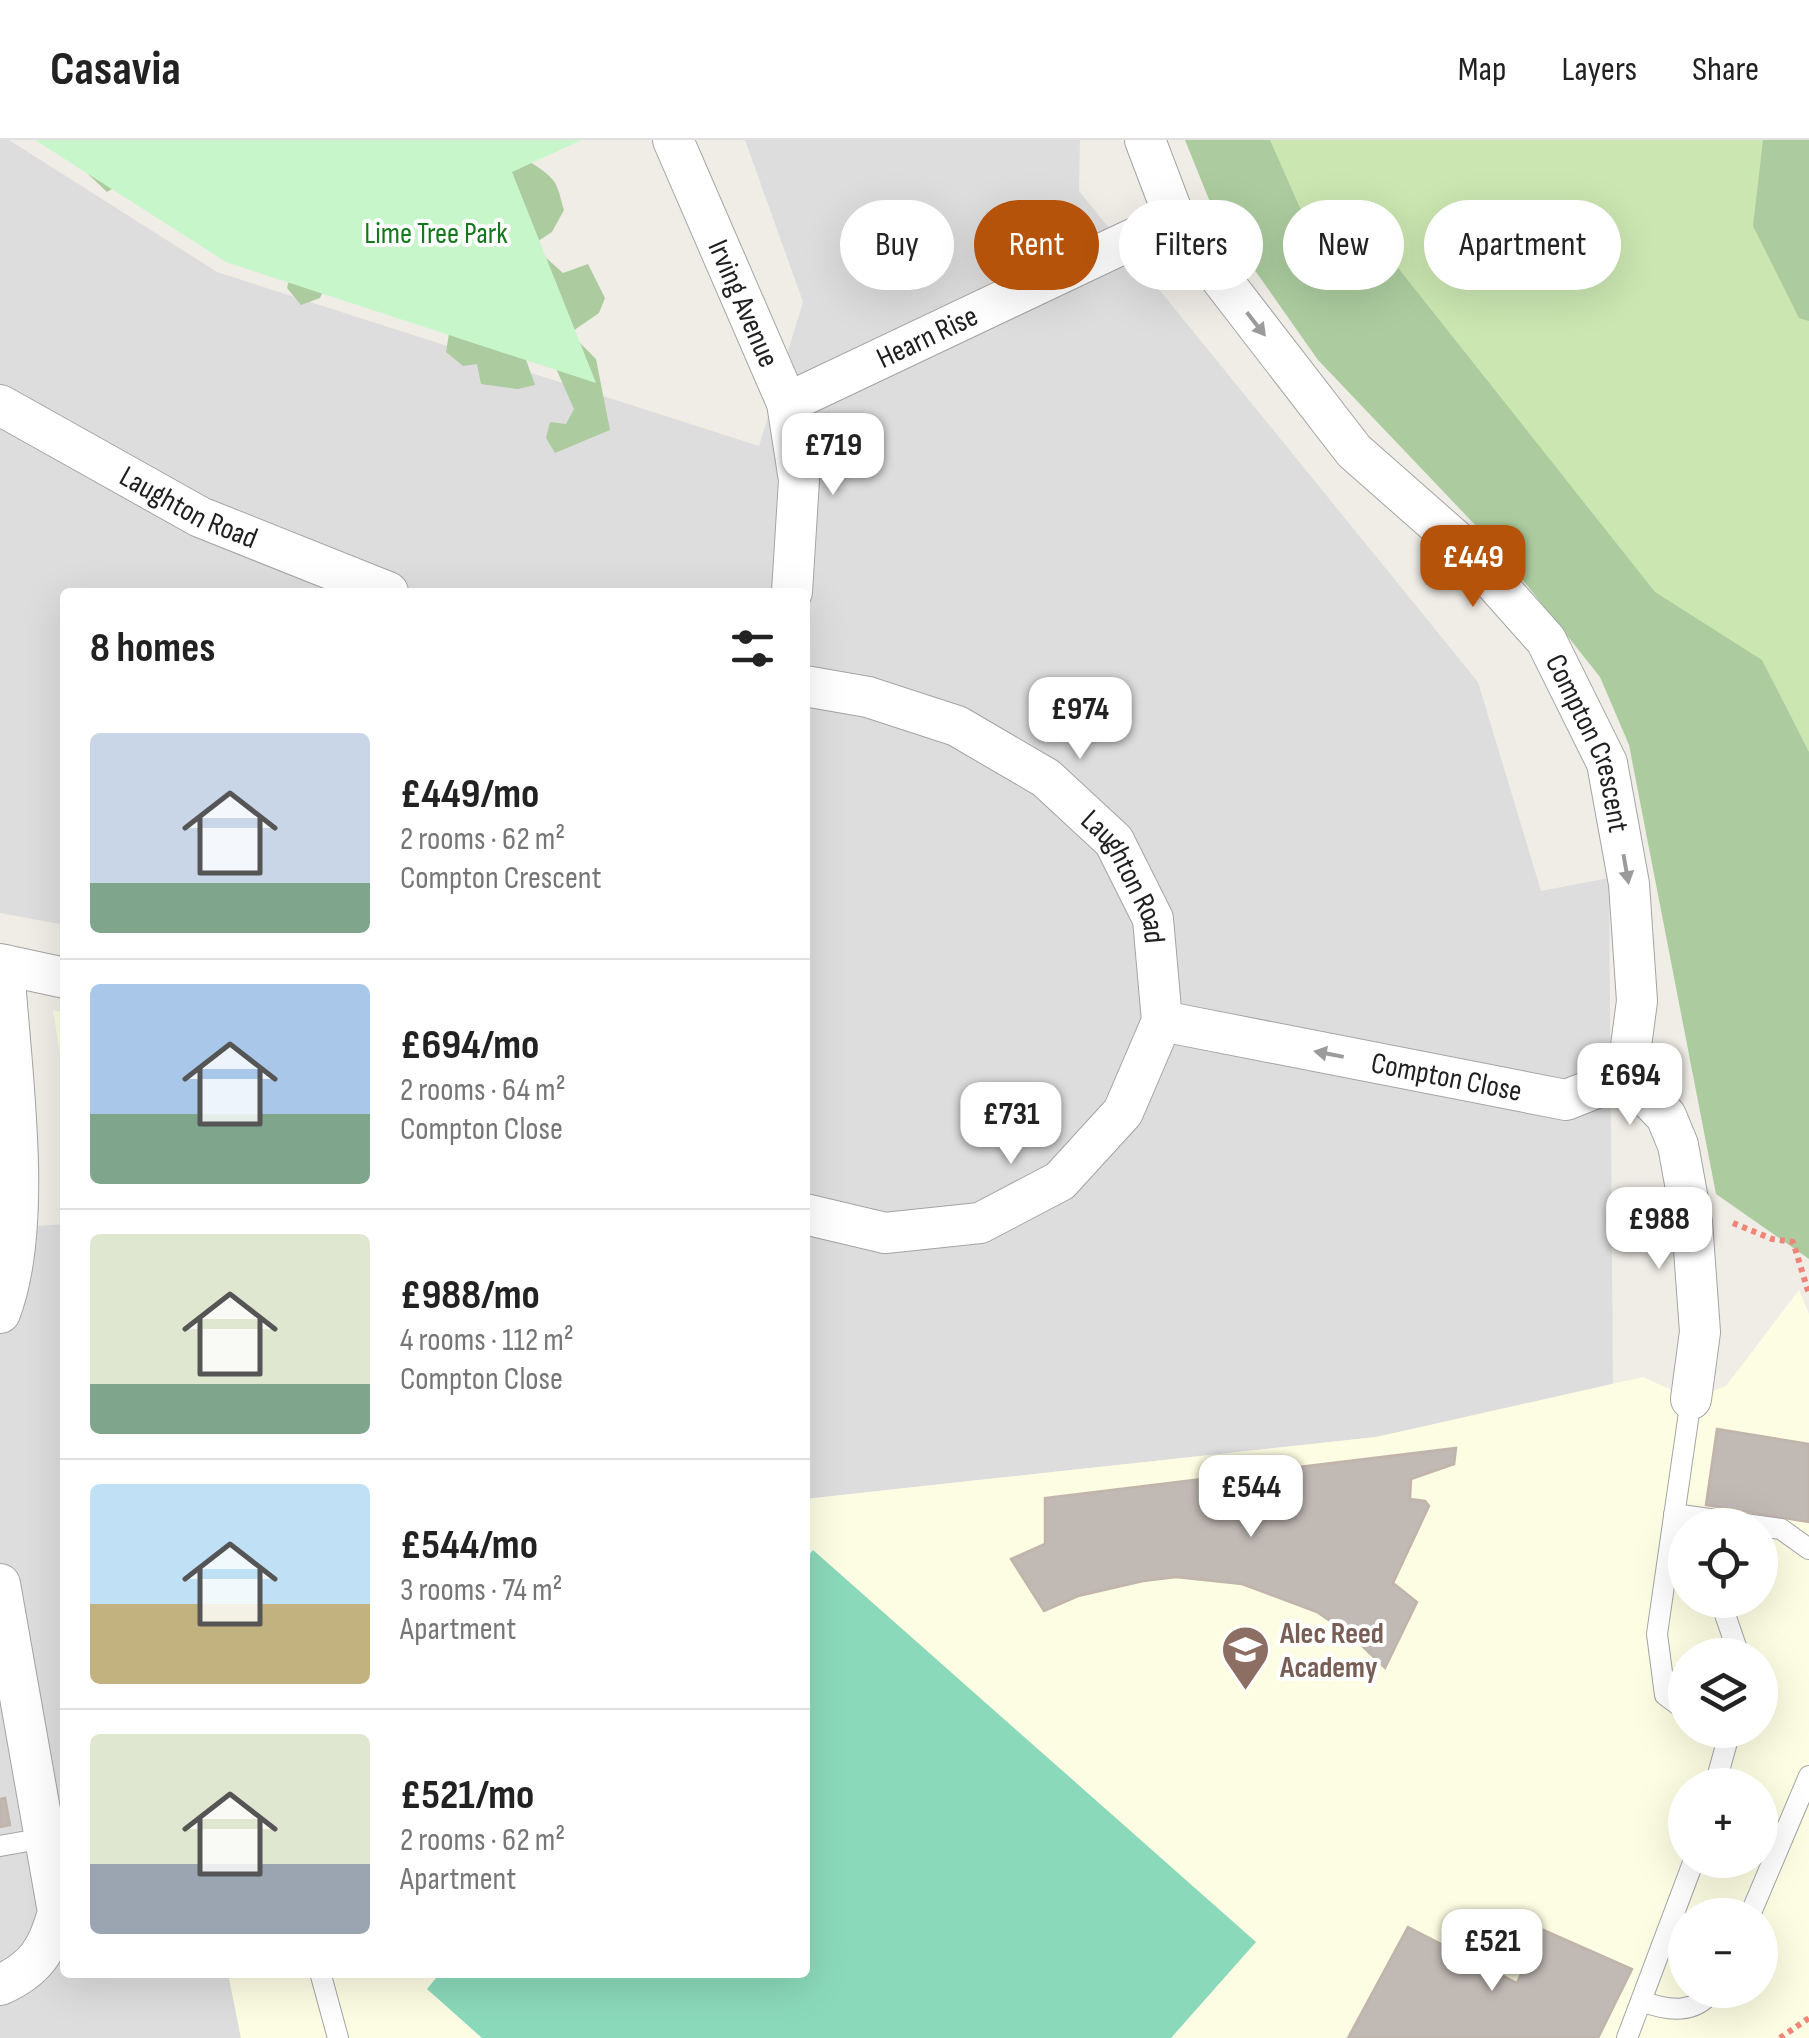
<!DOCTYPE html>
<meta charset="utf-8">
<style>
:root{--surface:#fff;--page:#f6f6f6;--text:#222;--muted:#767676;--line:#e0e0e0;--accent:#b45309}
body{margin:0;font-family:"Sofia Sans Condensed",sans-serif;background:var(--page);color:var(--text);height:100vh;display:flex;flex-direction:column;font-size:38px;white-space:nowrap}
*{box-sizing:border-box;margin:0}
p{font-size:32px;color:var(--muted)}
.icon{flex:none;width:55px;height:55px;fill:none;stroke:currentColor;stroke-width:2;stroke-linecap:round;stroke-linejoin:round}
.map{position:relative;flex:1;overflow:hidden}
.details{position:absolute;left:60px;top:448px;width:750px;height:1390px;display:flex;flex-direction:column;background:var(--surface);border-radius:10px;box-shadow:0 10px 40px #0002}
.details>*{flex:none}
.guide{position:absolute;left:840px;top:60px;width:818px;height:90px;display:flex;gap:20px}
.controls{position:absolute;left:1668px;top:1368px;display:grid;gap:20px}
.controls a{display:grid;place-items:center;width:110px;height:110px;border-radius:50%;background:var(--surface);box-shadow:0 10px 40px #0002;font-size:50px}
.price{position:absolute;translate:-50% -85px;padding:0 22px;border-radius:20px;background:#fff;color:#222;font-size:32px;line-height:65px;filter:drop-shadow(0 2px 5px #0008)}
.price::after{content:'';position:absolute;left:50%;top:60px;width:30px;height:22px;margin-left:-15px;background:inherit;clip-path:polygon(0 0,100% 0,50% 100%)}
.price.selected{background:var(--accent);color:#fff}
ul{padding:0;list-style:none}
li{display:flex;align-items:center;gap:30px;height:250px;padding:0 30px}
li+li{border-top:2px solid var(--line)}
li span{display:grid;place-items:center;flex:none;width:280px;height:200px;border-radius:10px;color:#555}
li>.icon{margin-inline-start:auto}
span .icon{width:120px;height:120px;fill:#fffc;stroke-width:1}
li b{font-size:42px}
h2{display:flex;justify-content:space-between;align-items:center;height:120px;padding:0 30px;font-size:42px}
.pill{padding:0 35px;border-radius:45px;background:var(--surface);box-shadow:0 10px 40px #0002;font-size:35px;line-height:90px}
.pill.selected{background:var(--accent);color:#fff}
header{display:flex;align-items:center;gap:60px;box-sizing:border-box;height:140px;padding:0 50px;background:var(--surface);border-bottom:2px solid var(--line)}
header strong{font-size:48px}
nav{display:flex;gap:55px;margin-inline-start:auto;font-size:35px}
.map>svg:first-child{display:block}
</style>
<header>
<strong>Casavia</strong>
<nav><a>Map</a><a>Layers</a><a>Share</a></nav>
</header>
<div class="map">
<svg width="1809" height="1898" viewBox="0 0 1809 1898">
<rect width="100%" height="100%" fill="#f0ede7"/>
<path fill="#dedddd" d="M0,0h9l208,132 542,174 44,-144 -58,-162h335l-1,51 399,491 63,209 68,-13 4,509 -237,50 -571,62v-907h-740v333l-65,-12z
M65,1084v748l163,1 13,65h-241v-809z"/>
<path fill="#fdfde3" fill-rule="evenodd" d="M53,870l12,3v74z
M1799,1150l10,24v724h-1568l-13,-65 577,-1v-473l571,-62 267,-60 48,22 35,-13zM1685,1385h75v75h-75zM1685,1515h75v75h-75zM1685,1645h75v75h-75zM1685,1775h75v75h-75z"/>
<path fill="#cbe6b1" d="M1204,0h605v1039l-138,-462z"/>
<path fill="#accc9f" d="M378,0c49,0 141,0 175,40 6,7 8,21 11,30l-12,22 -20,13 31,28 25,-9 17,34 -6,15 -29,20 26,26 14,71 -55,23 -9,-15 4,-16 16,2 8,-15 -28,-63 -23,5 12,34 -17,4 -37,-5 -4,-20 -14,2 -17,-14 4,-25 -126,-38 -4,9 -19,7 -14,-17 6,-25 -173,-79 -13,8 -20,-19z
M1185,0h85l30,68 91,51 264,333 107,68 47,92v507l-93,-65 -87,-449 -29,-68 -101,-127 -181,-190 -104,-148z
M1763,0h46v181l-10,-3 -46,-92z"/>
<path fill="#c8f6cb" d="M35,0h547l-70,32 84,211 -370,-121z"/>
<path fill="#8bd9bb" d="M813,1410l443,392 -85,96h-689l-55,-49 14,-17h364v-412z"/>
<path fill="#c0b9b4" stroke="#c1b4aa" stroke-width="2.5" d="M1717,1289l92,15v78l-103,-17z
M1456,1308l-2,16 -43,15 -1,20 15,2 4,5 -36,77 24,19 -32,66 -33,-32 -35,-24 -75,-28 -66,-7 -33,4 -65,15 -34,15 -33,-52 34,-15v-46z
M5,1658l5,27 -10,2v-28z
M1408,1787l109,56 24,-54 91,40 -34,69h-250z"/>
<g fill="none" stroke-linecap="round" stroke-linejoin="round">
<defs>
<path id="service" d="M1674,1374l107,15 28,20
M1720,1460l19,55
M1685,1570l-20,-15 -8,-61 34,-235
M1711,1590l16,12 -12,43
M0,1706l45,-8
M1750,1775l59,-139
M320,1832l18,66
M1641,1861c27,10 54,14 72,-11
M1627,1898l67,-178"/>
<g id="minor">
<path id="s1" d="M673,0l114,263 12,77 -7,112"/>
<path id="s2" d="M1145,0l30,79 179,232 109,96 83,93 61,123 22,121 8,117 -10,75"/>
<path id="s3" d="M787,263l388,-184"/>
<path id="s4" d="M0,265l200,112 188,75"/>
<path id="s5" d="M805,546l63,11 89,29 89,52 68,63 39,78 9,102 -39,91 -63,69 -80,42 -95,10 -80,-19"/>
<path d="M0,824l65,14"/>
<path id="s6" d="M1162,881l404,79 61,-24"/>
<path d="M1627,936l39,40 12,29 14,77 8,110 -9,67"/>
<path d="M0,1173c35,-91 10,-248 4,-348"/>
<path d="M0,1444l58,328c-10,37 -22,57 -58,73"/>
</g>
</defs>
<use href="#service" stroke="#a4a4a4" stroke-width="22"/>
<use href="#minor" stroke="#a4a4a4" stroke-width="42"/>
<path stroke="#f08478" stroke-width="6" stroke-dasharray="5 5" stroke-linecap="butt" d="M1733,1083l39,16 21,3 16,52
M1780,1898l29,-20"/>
<use href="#service" stroke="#fff" stroke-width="20"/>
<use href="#minor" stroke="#fff" stroke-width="40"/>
</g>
<defs><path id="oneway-solid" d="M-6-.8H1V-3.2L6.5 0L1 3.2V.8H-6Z" transform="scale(2.5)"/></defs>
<g fill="#9b9b9b">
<use href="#oneway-solid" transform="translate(1256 184) rotate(52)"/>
<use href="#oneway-solid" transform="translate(1626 729) rotate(80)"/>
<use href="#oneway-solid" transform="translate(1329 914) rotate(-169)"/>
</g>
<defs>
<symbol id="school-pin" viewBox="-11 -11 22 30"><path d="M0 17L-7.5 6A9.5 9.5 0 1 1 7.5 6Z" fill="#8d6e63" stroke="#fff"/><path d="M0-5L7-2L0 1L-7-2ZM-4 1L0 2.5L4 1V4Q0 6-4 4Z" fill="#fff"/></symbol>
</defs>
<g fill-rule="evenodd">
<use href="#school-pin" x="1218" y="1482" width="55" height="75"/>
</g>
<g text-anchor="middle" stroke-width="8" stroke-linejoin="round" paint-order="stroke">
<g font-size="30" fill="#14781c" stroke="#fff">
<text x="436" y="103">Lime Tree Park</text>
</g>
<g font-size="30" fill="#202020" stroke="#fff">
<text dy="10" stroke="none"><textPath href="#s1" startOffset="178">Irving Avenue</textPath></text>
<text dy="10" stroke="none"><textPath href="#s3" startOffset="155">Hearn Rise</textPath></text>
<text dy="10" stroke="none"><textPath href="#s4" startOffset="215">Laughton Road</textPath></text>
<text dy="10" stroke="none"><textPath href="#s2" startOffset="760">Compton Crescent</textPath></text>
<text dy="10" stroke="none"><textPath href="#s5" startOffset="390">Laughton Road</textPath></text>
<text dy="10" stroke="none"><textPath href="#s6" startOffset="290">Compton Close</textPath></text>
</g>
<g font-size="30" font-weight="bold" fill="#785e54" stroke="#fff" text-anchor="start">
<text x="1280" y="1503">Alec Reed<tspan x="1280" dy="34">Academy</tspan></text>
</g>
</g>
</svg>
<div class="controls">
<a><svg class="icon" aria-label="locate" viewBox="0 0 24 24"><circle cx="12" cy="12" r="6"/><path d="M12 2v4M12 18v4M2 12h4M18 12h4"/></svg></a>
<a><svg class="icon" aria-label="layers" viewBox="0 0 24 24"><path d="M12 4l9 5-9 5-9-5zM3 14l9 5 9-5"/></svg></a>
<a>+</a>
<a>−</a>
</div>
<b class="price" style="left:833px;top:358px">£719</b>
<b class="price selected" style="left:1473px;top:470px">£449</b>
<b class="price" style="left:1080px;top:622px">£974</b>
<b class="price" style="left:1630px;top:988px">£694</b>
<b class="price" style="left:1011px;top:1027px">£731</b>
<b class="price" style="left:1659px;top:1132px">£988</b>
<b class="price" style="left:1251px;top:1400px">£544</b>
<b class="price" style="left:1492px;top:1854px">£521</b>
<div class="guide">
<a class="pill">Buy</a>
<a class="pill selected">Rent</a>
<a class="pill">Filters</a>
<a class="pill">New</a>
<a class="pill">Apartment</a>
</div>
<section class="details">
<h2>8 homes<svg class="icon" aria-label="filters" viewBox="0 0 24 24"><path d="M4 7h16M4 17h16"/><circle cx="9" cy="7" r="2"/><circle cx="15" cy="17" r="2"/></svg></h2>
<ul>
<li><span style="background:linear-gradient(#c9d6e8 75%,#7fa58c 0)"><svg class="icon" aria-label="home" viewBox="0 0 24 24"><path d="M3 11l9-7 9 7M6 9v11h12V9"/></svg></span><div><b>£449/mo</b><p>2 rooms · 62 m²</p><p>Compton Crescent</p></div></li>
<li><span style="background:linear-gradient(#a9c7e8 65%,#7fa58c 0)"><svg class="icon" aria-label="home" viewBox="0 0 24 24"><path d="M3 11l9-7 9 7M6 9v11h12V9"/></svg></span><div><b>£694/mo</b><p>2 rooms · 64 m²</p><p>Compton Close</p></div></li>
<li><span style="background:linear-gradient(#dfe7d0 75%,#7fa58c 0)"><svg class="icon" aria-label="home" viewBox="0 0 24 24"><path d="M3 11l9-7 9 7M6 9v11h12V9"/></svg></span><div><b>£988/mo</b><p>4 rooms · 112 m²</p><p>Compton Close</p></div></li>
<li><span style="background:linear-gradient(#bfe0f5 60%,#c2b280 0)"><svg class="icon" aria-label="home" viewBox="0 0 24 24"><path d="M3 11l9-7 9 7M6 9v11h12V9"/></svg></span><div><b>£544/mo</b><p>3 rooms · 74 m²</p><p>Apartment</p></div></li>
<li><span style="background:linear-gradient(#dfe7d0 65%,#9aa5b1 0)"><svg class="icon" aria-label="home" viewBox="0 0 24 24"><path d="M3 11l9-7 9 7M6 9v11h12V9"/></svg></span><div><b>£521/mo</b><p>2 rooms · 62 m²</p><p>Apartment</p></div></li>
</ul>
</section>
</div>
